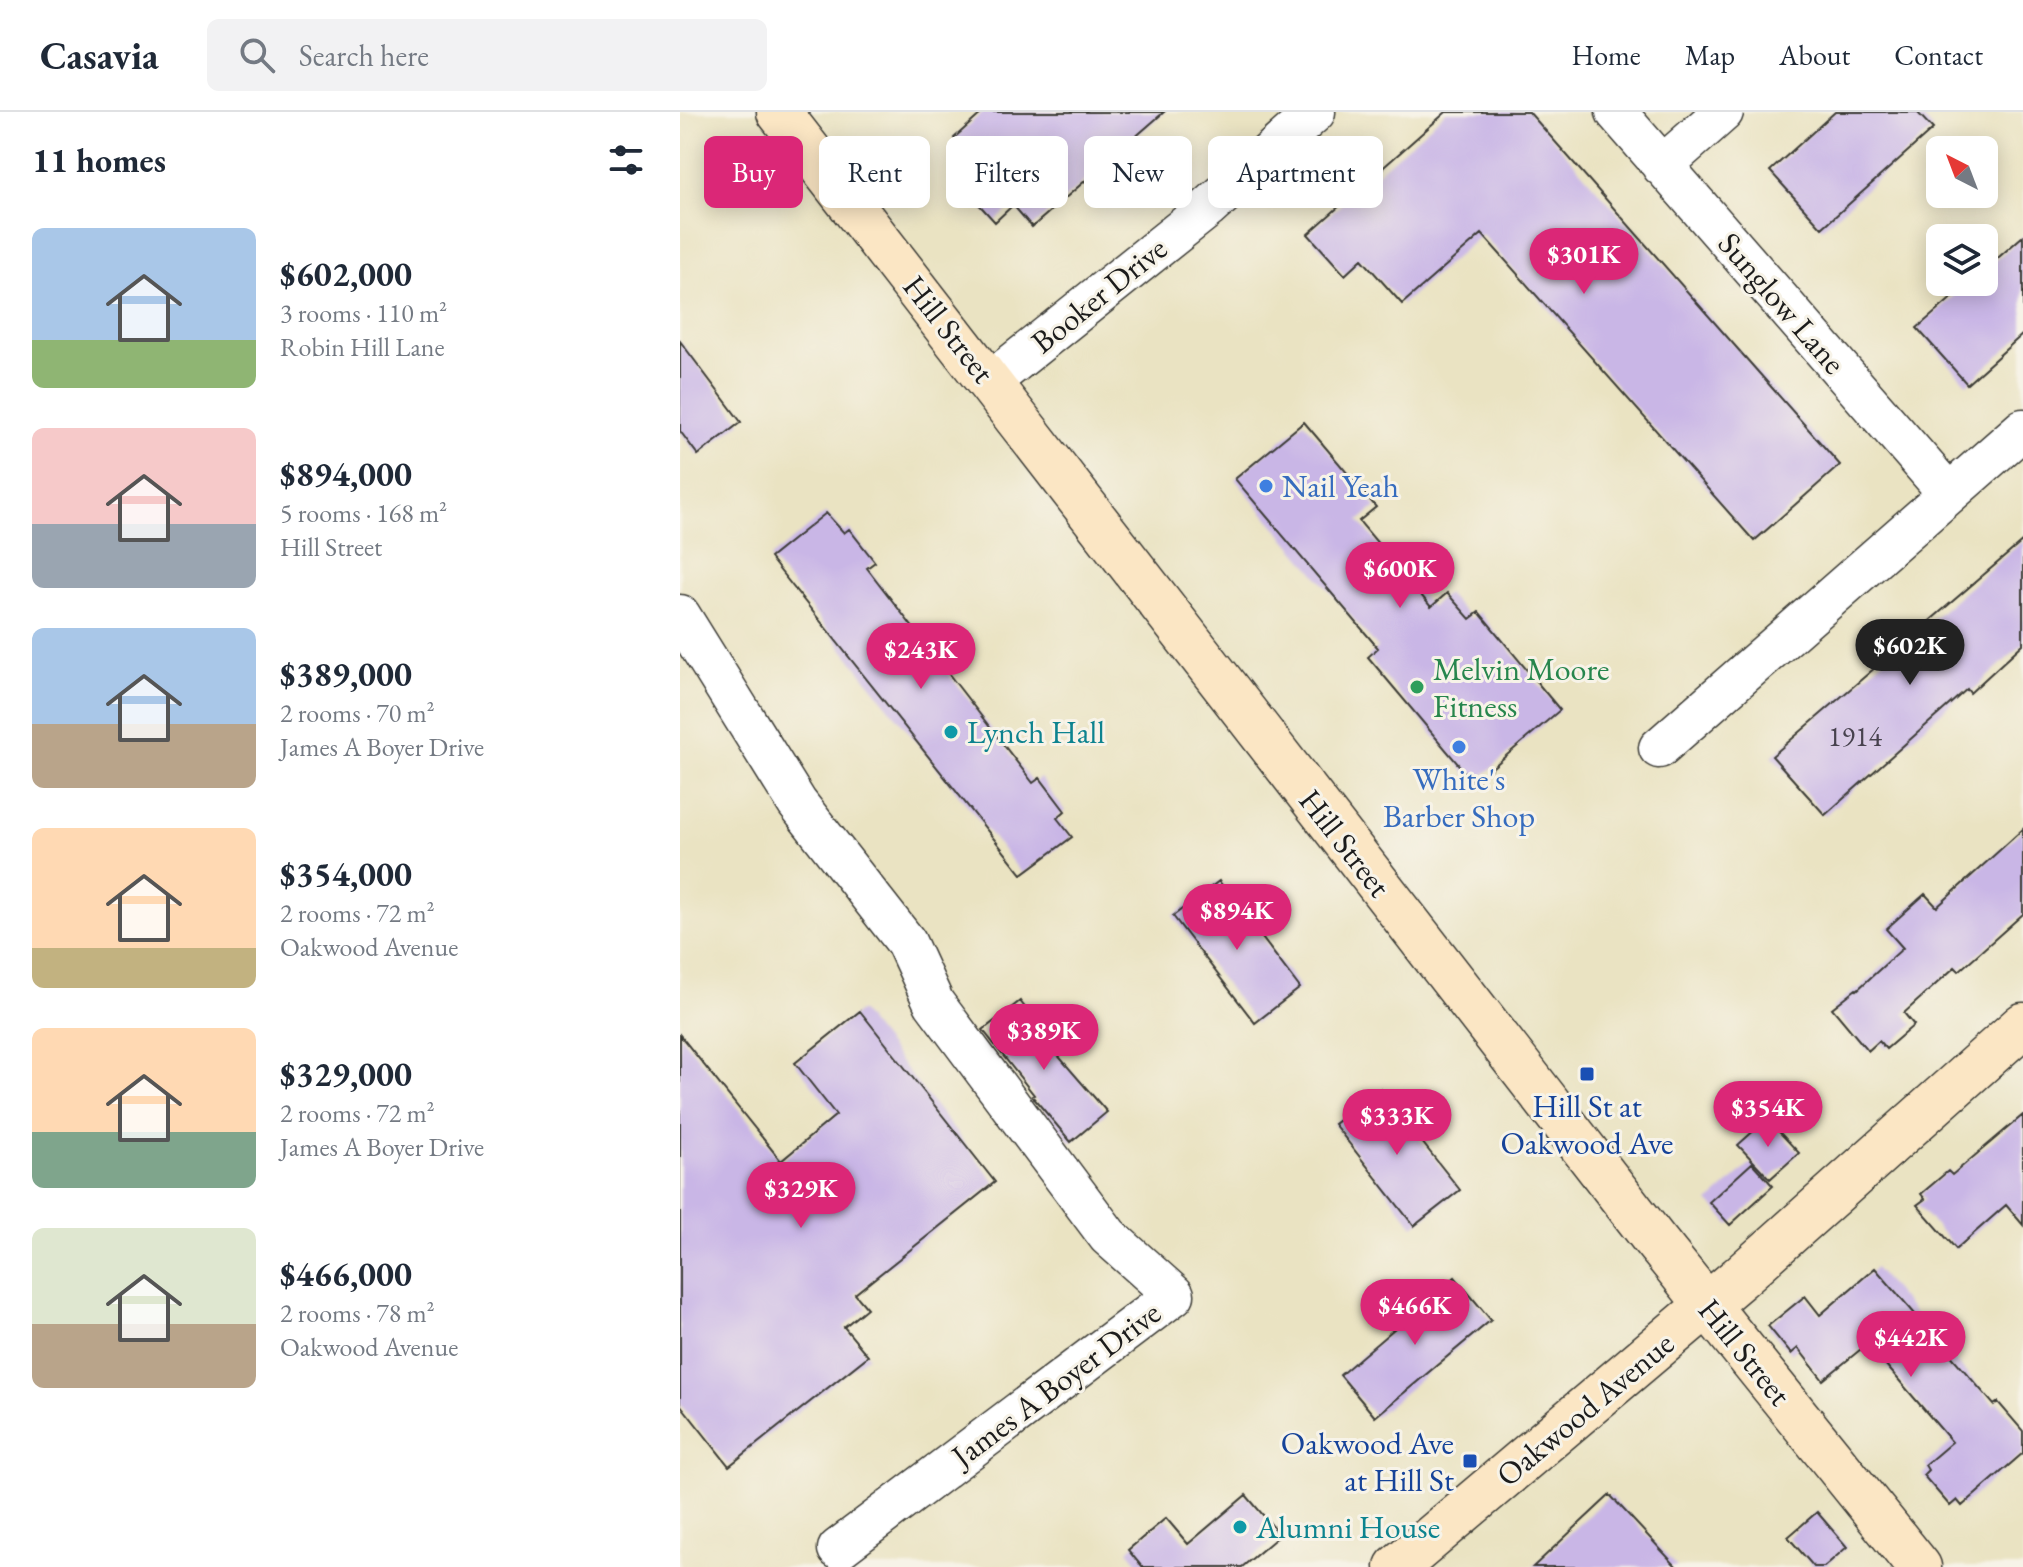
<!DOCTYPE html>
<meta charset="utf-8">
<style>
:root{--surface:#fff;--page:#f2f2f3;--text:#1f2937;--muted:#747a83;--line:#e0e1e3;--accent:#db2777}
body{margin:0;font-family:"EB Garamond",serif;background:var(--page);color:var(--text);height:100vh;display:flex;flex-direction:column;font-size:30px;white-space:nowrap}
*{box-sizing:border-box;margin:0}
p{font-size:26px;color:var(--muted)}
.icon{flex:none;width:44px;height:44px;fill:none;stroke:currentColor;stroke-width:2;stroke-linecap:round;stroke-linejoin:round}
.map{position:relative;flex:1;overflow:hidden}
.panel{display:flex;flex-direction:column;background:var(--surface);width:680px}
.panel>*{flex:none}
.top-card{position:absolute;left:24px;top:24px;width:760px;height:72px;display:flex;gap:16px}
.needle{width:52px;rotate:318deg}
.controls{position:absolute;left:1246px;top:24px;display:grid;gap:16px}
.controls a{display:grid;place-items:center;width:72px;height:72px;border-radius:12px;background:var(--surface);box-shadow:0 4px 20px #0003;font-size:40px}
.price{position:absolute;translate:-50% -68px;padding:0 18px;border-radius:28px;background:var(--accent);color:#fff;font-size:26px;line-height:52px;filter:drop-shadow(0 2px 4px #0008)}
.price::after{content:'';position:absolute;left:50%;top:48px;width:24px;height:18px;margin-left:-12px;background:inherit;clip-path:polygon(0 0,100% 0,50% 100%)}
.price.active{background:#222;color:#fff}
ul{padding:0;list-style:none}
li{display:flex;align-items:center;gap:24px;height:200px;padding:0 32px}
li span{display:grid;place-items:center;flex:none;width:224px;height:160px;border-radius:12px;color:#555}
li>.icon{margin-inline-start:auto}
span .icon{width:96px;height:96px;fill:#fffc;stroke-width:1}
li b{font-size:34px}
h2{display:flex;justify-content:space-between;align-items:center;height:96px;padding:0 32px;font-size:34px}
.pill{padding:0 28px;border-radius:12px;background:var(--surface);box-shadow:0 4px 20px #0003;font-size:28px;line-height:72px}
.pill.active{background:var(--accent);color:#fff}
header{display:flex;align-items:center;gap:48px;box-sizing:border-box;height:112px;padding:0 40px;background:var(--surface);border-bottom:2px solid var(--line)}
header strong{font-size:38px}
nav{display:flex;gap:44px;margin-inline-start:auto;font-size:28px}
.search{width:560px;height:72px;background:var(--page);display:flex;align-items:center;gap:20px;box-sizing:border-box;padding:0 28px;border-radius:12px;color:var(--muted);font-size:30px}
main{display:flex;flex:1;min-height:0}
.map>svg:first-child{display:block}
</style>
<header>
<strong>Casavia</strong>
<div class="search"><svg class="icon" aria-label="search" viewBox="0 0 24 24"><circle cx="10" cy="10" r="6"/><path d="M15 15l6 6"/></svg>Search here</div>
<nav><a>Home</a><a>Map</a><a>About</a><a>Contact</a></nav>
</header>
<main>
<section class="panel">
<h2>11 homes<svg class="icon" aria-label="filters" viewBox="0 0 24 24"><path d="M4 7h16M4 17h16"/><circle cx="9" cy="7" r="2"/><circle cx="15" cy="17" r="2"/></svg></h2>
<ul>
<li><span style="background:linear-gradient(#a9c7e8 70%,#8fb573 0)"><svg class="icon" aria-label="home" viewBox="0 0 24 24"><path d="M3 11l9-7 9 7M6 9v11h12V9"/></svg></span><div><b>$602,000</b><p>3 rooms · 110 m²</p><p>Robin Hill Lane</p></div></li>
<li><span style="background:linear-gradient(#f6c9c9 60%,#9aa5b1 0)"><svg class="icon" aria-label="home" viewBox="0 0 24 24"><path d="M3 11l9-7 9 7M6 9v11h12V9"/></svg></span><div><b>$894,000</b><p>5 rooms · 168 m²</p><p>Hill Street</p></div></li>
<li><span style="background:linear-gradient(#a9c7e8 60%,#b9a48a 0)"><svg class="icon" aria-label="home" viewBox="0 0 24 24"><path d="M3 11l9-7 9 7M6 9v11h12V9"/></svg></span><div><b>$389,000</b><p>2 rooms · 70 m²</p><p>James A Boyer Drive</p></div></li>
<li><span style="background:linear-gradient(#ffd9b3 75%,#c2b280 0)"><svg class="icon" aria-label="home" viewBox="0 0 24 24"><path d="M3 11l9-7 9 7M6 9v11h12V9"/></svg></span><div><b>$354,000</b><p>2 rooms · 72 m²</p><p>Oakwood Avenue</p></div></li>
<li><span style="background:linear-gradient(#ffd9b3 65%,#7fa58c 0)"><svg class="icon" aria-label="home" viewBox="0 0 24 24"><path d="M3 11l9-7 9 7M6 9v11h12V9"/></svg></span><div><b>$329,000</b><p>2 rooms · 72 m²</p><p>James A Boyer Drive</p></div></li>
<li><span style="background:linear-gradient(#dfe7d0 60%,#b9a48a 0)"><svg class="icon" aria-label="home" viewBox="0 0 24 24"><path d="M3 11l9-7 9 7M6 9v11h12V9"/></svg></span><div><b>$466,000</b><p>2 rooms · 78 m²</p><p>Oakwood Avenue</p></div></li>
</ul>
</section>
<div class="map">
<svg width="1343" height="1455" viewBox="0 0 1343 1455">
<rect width="100%" height="100%" fill="#f7f3e8"/>
<filter id="ink" filterUnits="userSpaceOnUse"><feTurbulence type="fractalNoise" baseFrequency=".0125" numOctaves="2"/><feDisplacementMap in="SourceGraphic" scale="16" xChannelSelector="R" yChannelSelector="G"/><feConvolveMatrix kernelMatrix="1 2 1 2 8 2 1 2 1" color-interpolation-filters="sRGB"/></filter>
<filter id="wash" filterUnits="userSpaceOnUse"><feTurbulence type="fractalNoise" baseFrequency=".006" numOctaves="4" result="noise"/><feDisplacementMap in="SourceGraphic" scale="32" xChannelSelector="R" yChannelSelector="G"/><feGaussianBlur stdDeviation="1.8" result="paint"/><feColorMatrix in="noise" values="0 0 0 0 0 0 0 0 0 0 0 0 0 0 0 0 0 1.4 0 .05"/><feComposite in="paint" operator="in"/></filter>
<g filter="url(#wash)">
<rect width="100%" height="100%" fill="#eae3c2"/>
<g id="blocks">
<path fill="#c9b6e6" d="M303,0h181l-132,115 -19,-22 -18,17 -40,-44 20,-18 -21,-22z
M766,0h83l311,353 -86,76 -272,-307 -80,70 -40,-45 -17,16 -37,-41z
M1155,0h82l16,17 -111,99 -52,-57z
M1343,124v98l-56,50 -50,-56 53,-46h14v-12z
M0,229l61,81 -43,33 -18,-24z
M624,310l72,85 -17,14 72,86 16,-14 23,26 9,-7 81,98 -86,73 -106,-126 10,-9 -143,-169z
M146,401l18,20 5,-4 26,33 -8,6 91,118 75,97 7,-5 25,33 -8,7 15,19 -50,37 -252,-316z
M1343,429v103l-53,49 -3,-4 -142,126 -53,-59z
M1343,717v85l-64,57 -4,-4 -51,46 10,12 -28,24 -7,-8 -11,10 -36,-43 24,-19 1,1 46,-42 -17,-19 39,-35 12,13z
M539,769l81,107 -45,35 -82,-107z
M340,889l37,48 -3,2 53,61 -36,30 -39,-46 2,-1 -51,-65z
M180,899l135,171 -140,112 12,14 -23,19 24,29 -139,110 -49,-62v-369l101,126 55,-46 -41,-52z
M700,977l80,101 -46,36 -80,-102z
M1343,1003v110l-17,-20 -50,44 -39,-44 8,-6 -4,-5 27,-23 4,4z
M1087,1007l32,34 -29,26 -32,-34z
M1072,1051l21,23 -43,39 -21,-23z
M1195,1156l119,137 4,-3 25,29v22l-61,53 -5,-6 -7,6 -27,-31 5,-5 -3,-5 27,-23 -79,-92 -6,5 -6,-6 -38,31 -25,-32 -7,6 -23,-28 37,-30 15,19z
M775,1165l36,43 -116,97 -35,-42z
M566,1383l34,40 -38,32h-100l-14,-17 38,-32 22,26z
M930,1383l67,72h-144z
M1137,1400l30,35 -23,20h-10l-26,-30z"/>
</g>
</g>
<g filter="url(#ink)">
<use href="#blocks" fill-opacity="0" stroke="#3b3a35" stroke-width="2"/>
<g fill="none" stroke-linecap="round" stroke-linejoin="round">
<defs>
<path id="street" d="M936,0l333,382
M982,54l61,-54
M310,270l218,-174 107,-96
M0,503l117,188 109,139 28,61 174,233 66,59 -336,254
M979,636l364,-319"/>
<path id="secondary" d="M99,0l874,1126 266,329
M717,1455l342,-289 284,-253"/>
</defs>
<use href="#street" stroke="#3b3a35" stroke-width="43"/>
<use href="#secondary" stroke="#3b3a35" stroke-width="47"/>
<use href="#street" stroke="#fff" stroke-width="40"/>
<use href="#secondary" stroke="#fbe6c4" stroke-width="44"/>
</g>
</g>
<g fill="#3f7fe0" stroke="#f7f3e8" stroke-width="3">
<circle cx="586" cy="374" r="8"/>
<circle cx="779" cy="635" r="8"/>
</g>
<circle fill="#2e9e5b" stroke="#f7f3e8" stroke-width="3" cx="737" cy="575" r="8"/>
<g fill="#0f9aa8" stroke="#f7f3e8" stroke-width="3">
<circle cx="271" cy="620" r="8"/>
<circle cx="560" cy="1415" r="8"/>
</g>
<g fill="#1a4fb4" stroke="#f7f3e8" stroke-width="3">
<rect x="899" y="954" width="16" height="16" rx="4"/>
<rect x="782" y="1341" width="16" height="16" rx="4"/>
</g>
<g text-anchor="middle" stroke-width="6" stroke-linejoin="round" paint-order="stroke">
<g font-size="28" fill="#47424e">
<text x="1175" y="634">1914</text>
</g>
<g font-size="32" fill="#1c1c1c" stroke="#f7f3e8">
<text transform="translate(419 183) rotate(-39)" y="11">Booker Drive</text>
<text transform="translate(1102 191) rotate(49)" y="11">Sunglow Lane</text>
<text transform="translate(269 217) rotate(52)" y="11">Hill Street</text>
<text transform="translate(665 731) rotate(52)" y="11">Hill Street</text>
<text transform="translate(1065 1240) rotate(51)" y="11">Hill Street</text>
<text transform="translate(376 1272) rotate(-37)" y="11">James A Boyer Drive</text>
<text transform="translate(905 1297) rotate(-40)" y="11">Oakwood Avenue</text>
</g>
<g font-size="32" fill="#366cbe" stroke="#f7f3e8" text-anchor="start">
<text x="602" y="385">Nail Yeah</text>
<text x="779" y="678" text-anchor="middle">White's<tspan x="779" dy="37">Barber Shop</tspan></text>
</g>
<g font-size="32" fill="#27864d" stroke="#f7f3e8" text-anchor="start">
<text x="753" y="568">Melvin Moore<tspan x="753" dy="37">Fitness</tspan></text>
</g>
<g font-size="32" fill="#0d838f" stroke="#f7f3e8" text-anchor="start">
<text x="287" y="631">Lynch Hall</text>
<text x="576" y="1426">Alumni House</text>
</g>
<g font-size="32" fill="#164399" stroke="#f7f3e8">
<text x="907" y="1005">Hill St at<tspan x="907" dy="37">Oakwood Ave</tspan></text>
<text x="774" y="1342" text-anchor="end">Oakwood Ave<tspan x="774" dy="37">at Hill St</tspan></text>
</g>
</g>
</svg>
<div class="controls">
<a><svg class="needle" viewBox="-14 -14 28 28"><path d="M0-13l5 13h-10z" fill="#e53935"/><path d="M0 13l5-13h-10z" fill="#747a83"/></svg></a>
<a><svg class="icon" aria-label="layers" viewBox="0 0 24 24"><path d="M12 4l9 5-9 5-9-5zM3 14l9 5 9-5"/></svg></a>
</div>
<b class="price" style="left:904px;top:184px">$301K</b>
<b class="price" style="left:720px;top:498px">$600K</b>
<b class="price active" style="left:1230px;top:575px">$602K</b>
<b class="price" style="left:241px;top:579px">$243K</b>
<b class="price" style="left:557px;top:840px">$894K</b>
<b class="price" style="left:364px;top:960px">$389K</b>
<b class="price" style="left:1088px;top:1037px">$354K</b>
<b class="price" style="left:717px;top:1045px">$333K</b>
<b class="price" style="left:121px;top:1118px">$329K</b>
<b class="price" style="left:735px;top:1235px">$466K</b>
<b class="price" style="left:1231px;top:1267px">$442K</b>
<div class="top-card">
<a class="pill active">Buy</a>
<a class="pill">Rent</a>
<a class="pill">Filters</a>
<a class="pill">New</a>
<a class="pill">Apartment</a>
</div>
</div>
</main>
